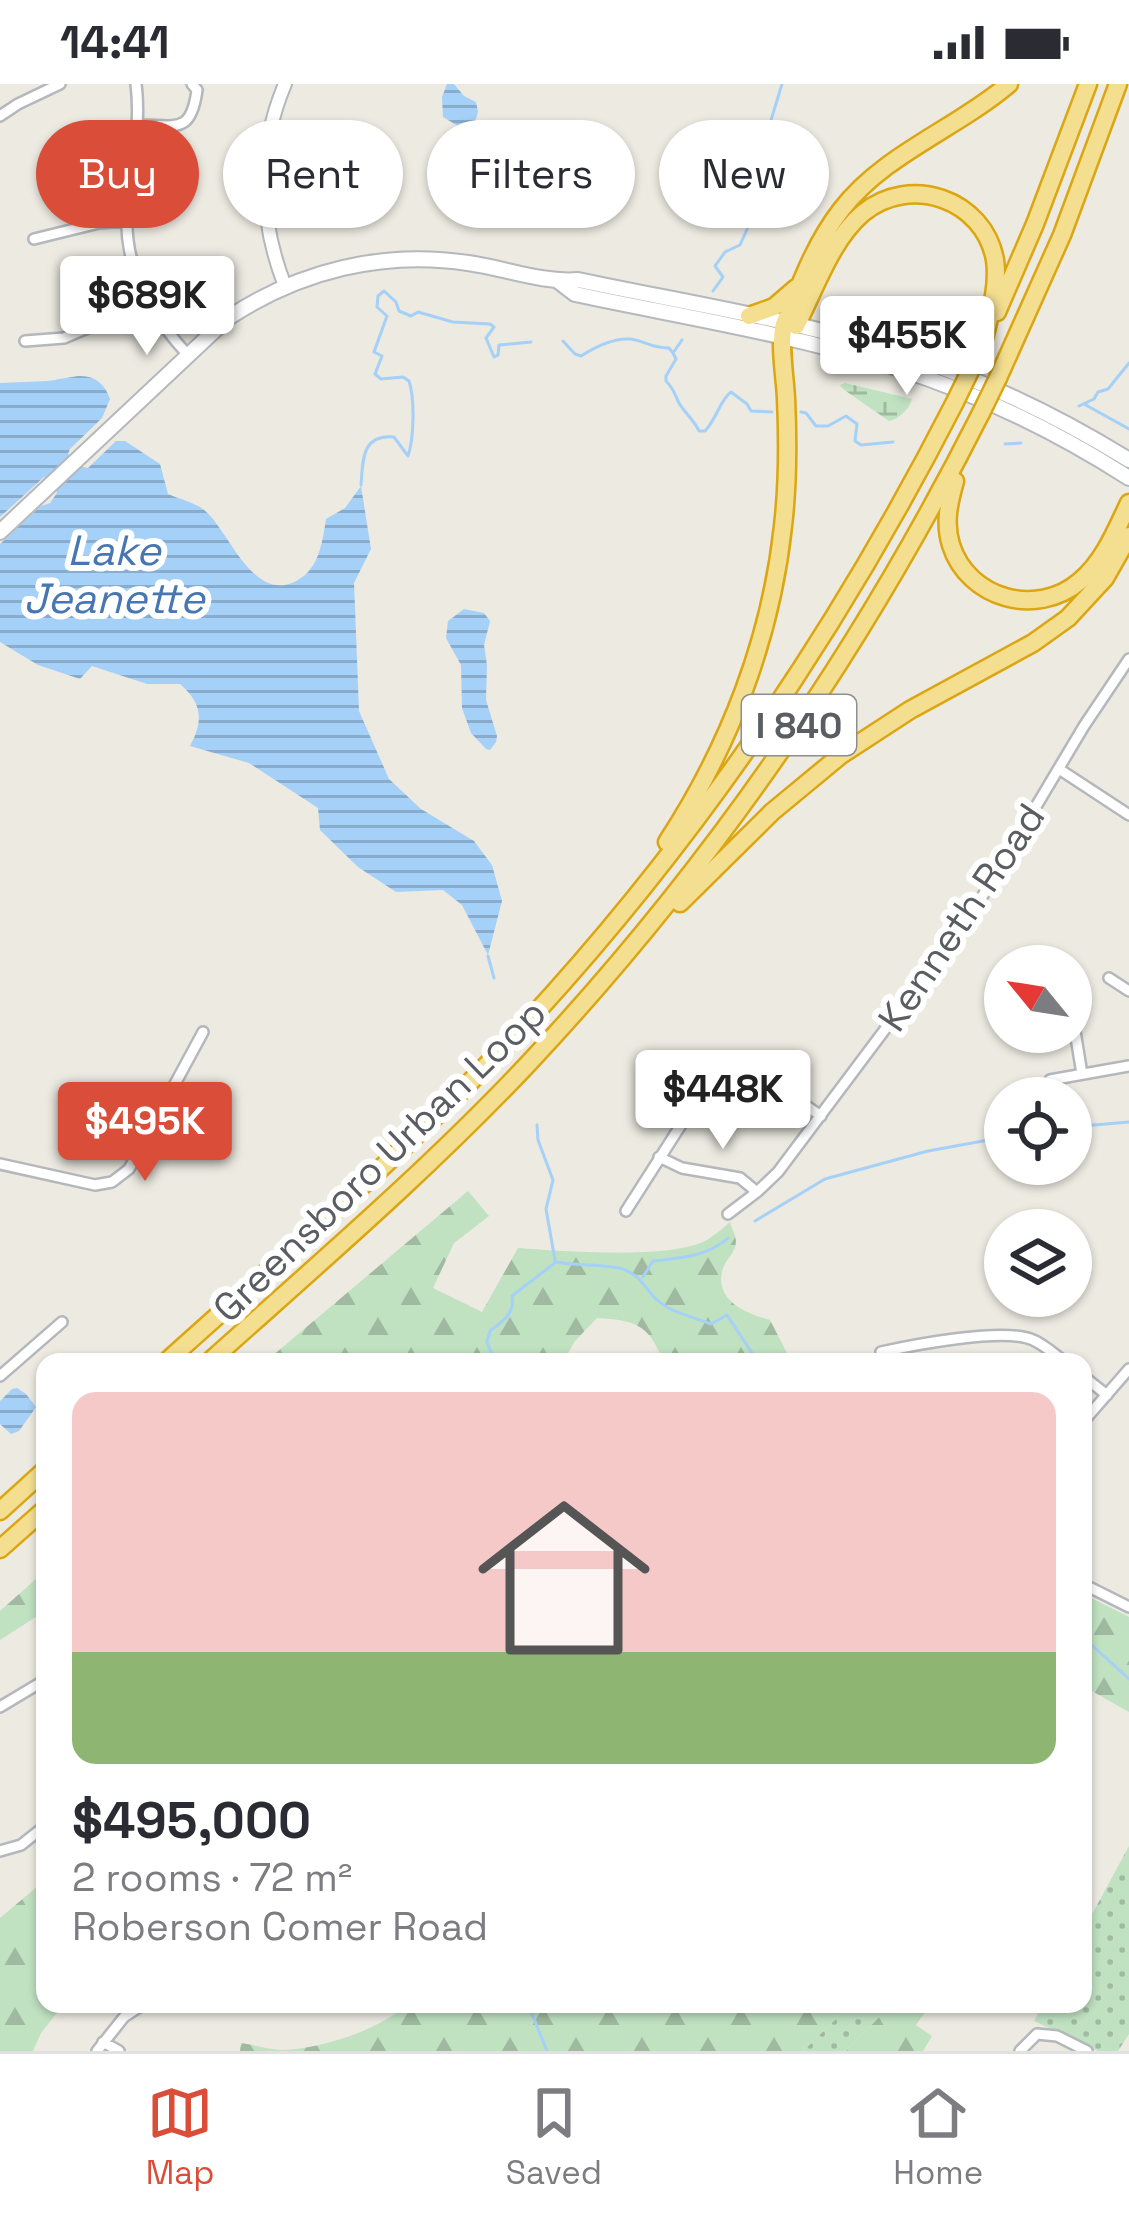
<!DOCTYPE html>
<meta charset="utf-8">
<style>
:root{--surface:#fff;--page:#f7f7f7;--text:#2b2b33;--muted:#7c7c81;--line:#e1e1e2;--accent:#da4d39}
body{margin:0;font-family:"Space Grotesk",sans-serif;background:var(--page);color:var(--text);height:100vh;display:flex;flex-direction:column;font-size:45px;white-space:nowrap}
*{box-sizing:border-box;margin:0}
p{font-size:39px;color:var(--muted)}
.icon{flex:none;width:66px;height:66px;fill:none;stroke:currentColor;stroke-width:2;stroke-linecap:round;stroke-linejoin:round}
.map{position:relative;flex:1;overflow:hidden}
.side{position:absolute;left:36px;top:1269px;width:1056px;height:660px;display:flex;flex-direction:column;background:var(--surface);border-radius:24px;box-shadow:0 3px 9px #0004}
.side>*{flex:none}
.guide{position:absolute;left:36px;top:36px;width:1059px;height:108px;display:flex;gap:24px}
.needle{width:78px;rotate:300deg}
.tools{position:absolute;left:984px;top:861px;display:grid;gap:24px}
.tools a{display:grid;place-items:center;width:108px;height:108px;border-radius:50%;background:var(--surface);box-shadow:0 3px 9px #0004;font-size:60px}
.price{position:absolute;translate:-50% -102px;padding:0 27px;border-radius:12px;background:#fff;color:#222;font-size:39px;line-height:78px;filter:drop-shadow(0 3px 6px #0008)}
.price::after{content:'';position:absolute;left:50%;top:72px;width:36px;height:27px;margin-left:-18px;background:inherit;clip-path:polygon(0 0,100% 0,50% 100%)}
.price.selected{background:var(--accent);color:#fff}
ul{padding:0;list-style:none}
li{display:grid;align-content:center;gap:24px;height:636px;padding:0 36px}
li span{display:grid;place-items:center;height:372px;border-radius:24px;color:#555}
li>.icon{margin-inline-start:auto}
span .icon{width:216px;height:216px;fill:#fffc;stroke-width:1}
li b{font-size:51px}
.tag{padding:0 42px;border-radius:54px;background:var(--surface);box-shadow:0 3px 9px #0004;font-size:42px;line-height:108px}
.tag.selected{background:var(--accent);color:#fff}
.status{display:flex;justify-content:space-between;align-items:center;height:84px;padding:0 60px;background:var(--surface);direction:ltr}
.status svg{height:33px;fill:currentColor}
.tab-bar{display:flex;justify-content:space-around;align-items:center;height:168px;border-top:3px solid var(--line);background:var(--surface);font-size:33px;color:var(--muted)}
.tab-bar a{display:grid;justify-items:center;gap:6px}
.tab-bar .selected{color:var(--accent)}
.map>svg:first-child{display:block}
</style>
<div class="status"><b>14:41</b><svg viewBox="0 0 49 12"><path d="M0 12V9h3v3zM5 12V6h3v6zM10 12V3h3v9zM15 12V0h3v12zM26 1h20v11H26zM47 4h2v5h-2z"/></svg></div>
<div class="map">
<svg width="1129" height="1967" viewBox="0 0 1129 1967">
<defs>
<pattern id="green-dots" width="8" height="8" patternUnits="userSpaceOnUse" patternTransform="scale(3)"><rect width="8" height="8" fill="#c0e2c1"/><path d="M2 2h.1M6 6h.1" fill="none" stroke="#9fbaa0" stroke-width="1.8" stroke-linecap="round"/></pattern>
<pattern id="forest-firs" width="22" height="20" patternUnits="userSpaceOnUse" patternTransform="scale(3)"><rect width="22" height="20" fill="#c0e2c1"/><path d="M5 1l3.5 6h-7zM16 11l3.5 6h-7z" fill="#9fbaa0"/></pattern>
<pattern id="wetland-marsh" width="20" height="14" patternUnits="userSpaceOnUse" patternTransform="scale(3)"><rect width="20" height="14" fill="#c0e2c1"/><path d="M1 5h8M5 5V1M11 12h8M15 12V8" fill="none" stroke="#9fbaa0"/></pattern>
<pattern id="water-rules" width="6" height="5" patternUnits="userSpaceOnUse" patternTransform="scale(3)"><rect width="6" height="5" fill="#a5d0f8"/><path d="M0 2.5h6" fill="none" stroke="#89accc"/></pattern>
</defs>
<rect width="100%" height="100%" fill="#eceae1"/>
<path fill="url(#green-dots)" d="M1129,1762v188l-11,17h-20l-64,-30 9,-17h40v-73z
M851,1920h41l-46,47h-43z"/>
<path fill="url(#forest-firs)" d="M468,1107l21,25 -35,27 -21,45 49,24 36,-64c43,3 153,12 189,-8 8,-5 16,-12 23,-18 1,4 6,15 6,19 0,11 -9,17 -13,27 -10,32 22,45 47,52l18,35 10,7h-135c-13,-38 -29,-42 -66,-44l-22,23 -12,21h-298z
M45,1487v40l-45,29v-29z
M1083,1510l46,23v95l-46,-26z
M45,1796v124h19l-23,29 -8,18h-33v-133z
M407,1920h444l-48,47h-563l1,-8c13,2 27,6 39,7 37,0 101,-20 127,-46z
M892,1920h26l8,7 -10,14 16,11 -9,15h-77z"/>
<path fill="url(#wetland-marsh)" d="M845,299l67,16c-3,10 -13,20 -23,22l-46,-32 -3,-4z"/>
<path fill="url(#water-rules)" d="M447,0h7l10,12 12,6 2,10 -7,22 -28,-17 -1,-20z
M78,292c17,-1 27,8 32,23l-8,19 -32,31 -2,5 11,13 9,1 28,-27h9l35,23 8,30c11,5 25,8 35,15 25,19 47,90 89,74 27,-11 30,-39 34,-64l19,-11 16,-22 10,63 -17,34 5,128 30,68 32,30 53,32 18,24 10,36 -14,54 -26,-50 -19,-15 -47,2 -38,-25 -38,-37 -2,-22 -69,-45 -59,-17c14,-26 12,-43 -10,-62h-33l-55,-18 -12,13 -42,-14 -38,-23v-98l41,-38 9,-3 7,-10 -4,-12 -9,-4 -44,40v-134l48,-2z
M464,525l20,4 6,8 -6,24 3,20 -1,35 11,36 -1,6 -6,8 -4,-1 -15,-16 -9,-25 -1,-43 -15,-27 2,-17z
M17,1304l9,6 10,13 -17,24 -8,3 -11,-10v-23l12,-12z"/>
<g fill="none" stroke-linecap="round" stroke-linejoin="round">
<path stroke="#a5d0f8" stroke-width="3" d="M713,207l10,-14 -8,-11 10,-14 15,-7 9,-20 17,-8 4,-7 -3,-2 -6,2 -3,-5 12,-30 -1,-26 -4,-9 17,-56
M682,256l-9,13 3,6 -10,17v5c8,8 8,12 13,22 5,9 15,17 20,28h6c12,-13 15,-31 26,-39l16,12 4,7 21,1
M563,257l12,13 6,2c14,-9 32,-18 49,-17 13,1 20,9 39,9l3,4
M1084,320l45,25
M1079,322l15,-7 4,-7 10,-3 21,-26
M801,328l5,1 10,13h12l18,-10 11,8 -2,17 6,4 32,-3
M1005,360l16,-1
M361,401c2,-26 1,-51 33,-48l14,19c6,-18 7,-57 1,-75l-6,-4 -22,2 -6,-5 7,-18 -8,-4 13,-36 -10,-9 1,-11 6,-5 12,11 3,9 12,5 7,-4 35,10 37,2 4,3 -8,11 8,19 4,-2 1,-10 32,-3
M488,872l6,22
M537,1041l1,15 15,40 -7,29 9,51
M1071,1043l58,-5
M755,1137l70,-42 103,-28 77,-14
M643,1193l10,-16c27,-3 54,-4 75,-23
M366,1278l7,-7h4l3,7
M391,1278l18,-5 1,5
M495,1278l-8,-20 3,-11c13,-10 25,-17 22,-35l44,-34c20,4 53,2 67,7 21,9 20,18 34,31 14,13 37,17 54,24l16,-9 31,47
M1083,1553l46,42
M528,1920l19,47"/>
<defs>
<path id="minor" d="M136,0c6,46 -7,88 -9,133 -2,54 25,99 60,137
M0,32l18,-12 42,-20
M138,41c38,0 53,10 59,-35l-5,-6
M34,155l65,-16 28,-2
M25,257l39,-3 83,-36
M1059,685l70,46
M1109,894l20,13
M1075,947l7,43
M1050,996l79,-14
M659,1073l23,11 58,10 17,14
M0,1080l95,21 17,-3 17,-13 74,-137
M626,1127l90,-141 23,-5 31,16 51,35
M728,1130l29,-22 21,-20 195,-260 111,-186 45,-67
M881,1268c32,-7 124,-25 152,-12 12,5 22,15 32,22
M0,1292l62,-54
M1083,1292l24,19
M1083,1338l46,-53
M1083,1500l46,23
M0,1623l45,-27
M0,1767l21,-6 24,-19
M103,1958l16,9
M97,1967l27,-34 20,-13
M1020,1967l17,-17 20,2 30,15"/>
<path id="tertiary" d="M285,202c-26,-66 -28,-136 0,-202"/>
<path id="secondary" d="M558,197l17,13c108,23 218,40 322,74 82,26 160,64 232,110
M0,448l228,-214c71,-47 155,-68 240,-55 37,5 73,20 110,17 109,23 220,40 325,74 80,26 155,62 226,106"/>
<path id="motorway" d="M997,228l38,-88 53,-140
M749,232l25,-9 22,-19
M796,242c19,-37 35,-86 67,-113 47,-39 121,-14 132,47 4,28 -6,57 -12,83
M998,294l64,-143 56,-151
M955,397c-6,21 -11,42 -4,64 17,54 86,73 129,36 24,-20 36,-51 49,-78
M667,758c62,-95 104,-203 116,-316 5,-43 5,-85 3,-128 -1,-21 -7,-54 -2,-74 0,-1 7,-14 7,-16 13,-34 27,-68 50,-98 43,-56 115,-81 168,-126
M680,819l92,-91 69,-57 69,-45 123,-67 35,-25 37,-40 24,-42
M166,1278c114,-103 232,-203 338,-315 182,-192 331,-410 451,-645
M209,1278c108,-97 218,-191 318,-297 183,-195 334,-414 454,-652
M0,1427l45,-41
M0,1465l45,-40"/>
</defs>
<use href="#minor" stroke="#b4b7bb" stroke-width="14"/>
<use href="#tertiary" stroke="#b4b7bb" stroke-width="16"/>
<use href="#secondary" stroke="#b5b8bd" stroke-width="18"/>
<use href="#motorway" stroke="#dba612" stroke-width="21"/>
<use href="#minor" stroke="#fff" stroke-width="9"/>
<use href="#tertiary" stroke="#fff" stroke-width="12"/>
<use href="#secondary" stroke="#fff" stroke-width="14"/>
<use href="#motorway" stroke="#f4df90" stroke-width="16"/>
<defs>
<path id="motorway-bridge" d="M955,318l17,-35
M981,329l17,-35"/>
</defs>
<use href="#motorway-bridge" stroke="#dba612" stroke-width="21" stroke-linecap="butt"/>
<use href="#motorway-bridge" stroke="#f4df90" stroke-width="16"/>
</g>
<g text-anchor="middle" stroke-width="12" stroke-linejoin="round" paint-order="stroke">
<rect fill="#fff" stroke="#8c8e90" stroke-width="3" x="742" y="611" width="114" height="60" rx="9"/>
<g font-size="36" font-weight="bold" fill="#5a5d61">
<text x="799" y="654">I 840</text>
</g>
<g font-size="39" fill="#5a5d61" stroke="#fff">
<text transform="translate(961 833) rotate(-56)" y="14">Kenneth Road</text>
<text transform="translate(379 1076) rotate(-44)" y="14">Greensboro Urban Loop</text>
</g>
<g font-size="42" font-style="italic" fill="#4876b0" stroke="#fff">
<text x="114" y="481">Lake<tspan x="114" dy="48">Jeanette</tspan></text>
</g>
</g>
</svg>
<div class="tools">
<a><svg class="needle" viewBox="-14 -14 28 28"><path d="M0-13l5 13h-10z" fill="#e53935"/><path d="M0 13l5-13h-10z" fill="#7c7c81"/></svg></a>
<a><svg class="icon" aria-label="locate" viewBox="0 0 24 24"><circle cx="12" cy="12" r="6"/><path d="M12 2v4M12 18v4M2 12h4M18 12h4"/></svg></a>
<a><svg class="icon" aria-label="layers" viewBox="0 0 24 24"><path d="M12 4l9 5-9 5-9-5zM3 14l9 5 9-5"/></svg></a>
</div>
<b class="price" style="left:147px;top:274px">$689K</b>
<b class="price" style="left:907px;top:314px">$455K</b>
<b class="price" style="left:723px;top:1068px">$448K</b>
<b class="price selected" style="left:145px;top:1100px">$495K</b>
<div class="guide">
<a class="tag selected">Buy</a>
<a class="tag">Rent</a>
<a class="tag">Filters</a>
<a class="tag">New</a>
</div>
<section class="side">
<ul>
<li><span style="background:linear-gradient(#f6c9c9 70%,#8fb573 0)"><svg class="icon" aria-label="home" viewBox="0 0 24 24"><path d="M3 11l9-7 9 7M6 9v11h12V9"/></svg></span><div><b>$495,000</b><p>2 rooms · 72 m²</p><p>Roberson Comer Road</p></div></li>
</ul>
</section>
</div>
<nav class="tab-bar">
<a class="selected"><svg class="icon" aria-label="map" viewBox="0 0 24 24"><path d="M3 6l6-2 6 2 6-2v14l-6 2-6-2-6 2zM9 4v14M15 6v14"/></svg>Map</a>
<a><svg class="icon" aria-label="saved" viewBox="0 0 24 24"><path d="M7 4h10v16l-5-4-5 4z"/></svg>Saved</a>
<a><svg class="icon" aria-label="home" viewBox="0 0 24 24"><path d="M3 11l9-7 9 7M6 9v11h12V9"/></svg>Home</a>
</nav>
